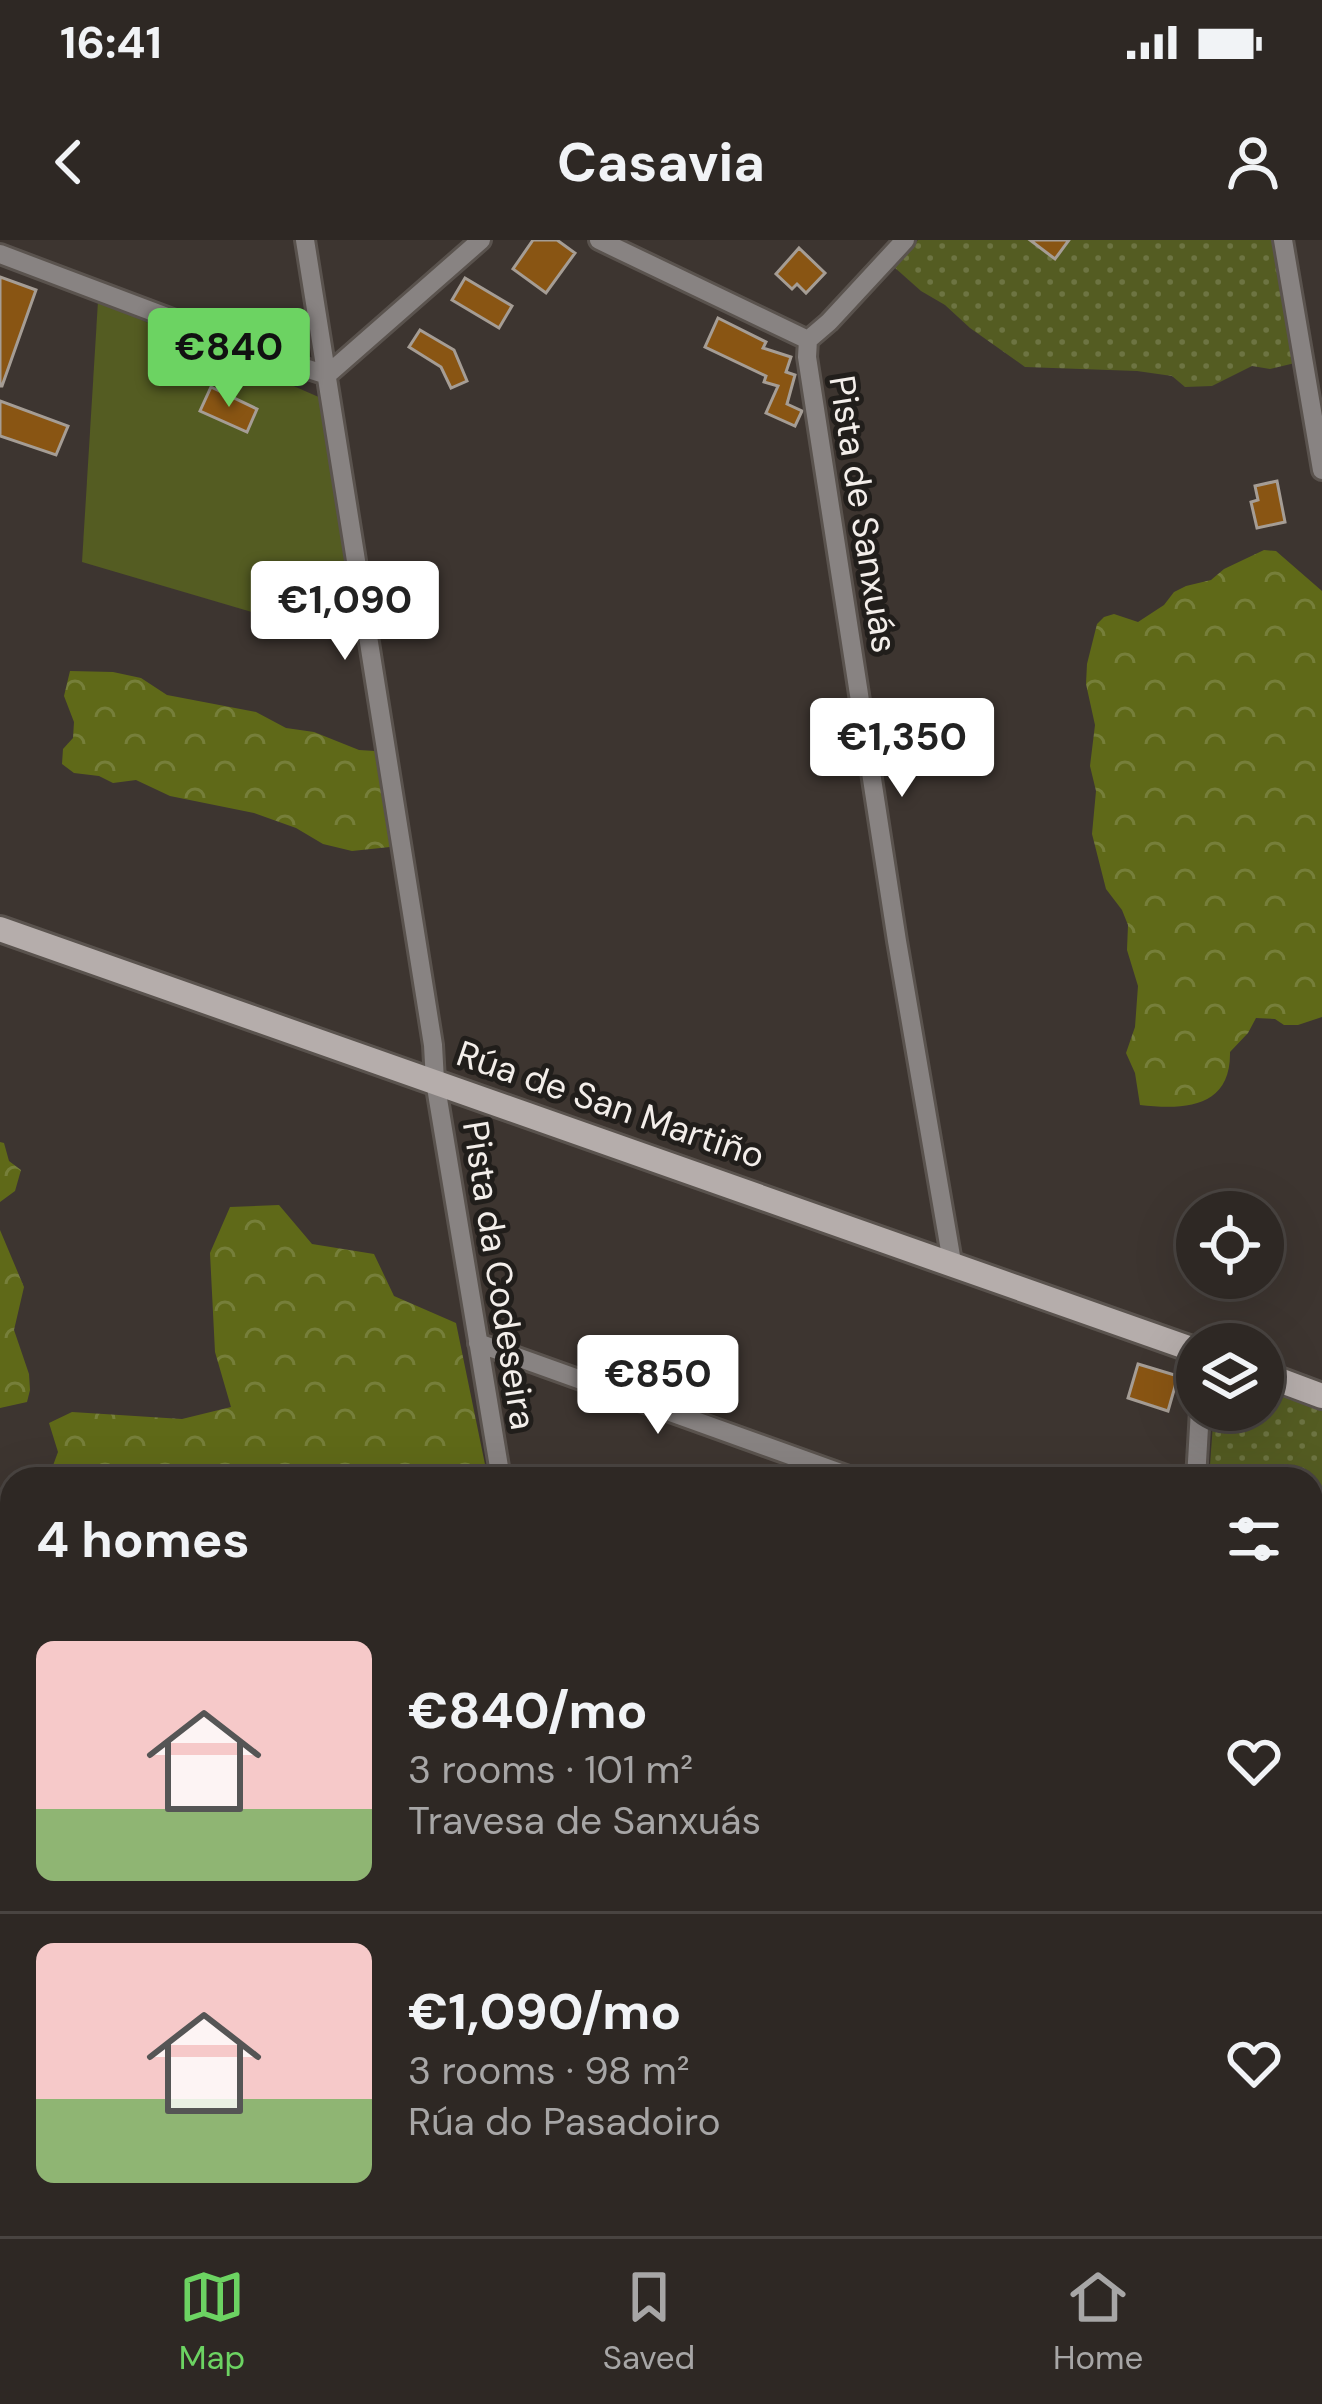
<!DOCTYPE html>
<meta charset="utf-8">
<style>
:root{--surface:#2e2824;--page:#36302c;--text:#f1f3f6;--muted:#a7a6a6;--line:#494441;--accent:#6cd362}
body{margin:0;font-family:"DM Sans",sans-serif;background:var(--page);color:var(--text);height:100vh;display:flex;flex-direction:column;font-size:45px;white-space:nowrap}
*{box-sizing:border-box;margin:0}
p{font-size:39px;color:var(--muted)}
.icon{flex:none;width:66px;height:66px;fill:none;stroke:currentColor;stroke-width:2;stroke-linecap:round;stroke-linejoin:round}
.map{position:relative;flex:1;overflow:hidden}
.details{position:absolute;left:0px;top:1227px;width:1323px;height:771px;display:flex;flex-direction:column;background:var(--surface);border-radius:36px 36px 0 0;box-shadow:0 12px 48px #0002,0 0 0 3px var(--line)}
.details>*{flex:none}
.buttons{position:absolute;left:1176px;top:951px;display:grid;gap:24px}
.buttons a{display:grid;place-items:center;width:108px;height:108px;border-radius:50%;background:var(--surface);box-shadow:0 12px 48px #0002,0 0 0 3px var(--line);font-size:60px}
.price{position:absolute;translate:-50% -102px;padding:0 27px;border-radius:12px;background:#fff;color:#222;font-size:39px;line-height:78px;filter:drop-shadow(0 3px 6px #0008)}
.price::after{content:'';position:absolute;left:50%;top:72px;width:36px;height:27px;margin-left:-18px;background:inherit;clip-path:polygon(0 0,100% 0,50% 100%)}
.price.selected{background:var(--accent);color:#111}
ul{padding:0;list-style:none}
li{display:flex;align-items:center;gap:36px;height:300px;padding:0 36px}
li+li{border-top:3px solid var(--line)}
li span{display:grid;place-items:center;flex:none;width:336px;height:240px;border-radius:18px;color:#555}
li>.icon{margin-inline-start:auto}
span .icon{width:144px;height:144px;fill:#fffc;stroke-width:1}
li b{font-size:51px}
h2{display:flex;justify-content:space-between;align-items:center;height:144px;padding:0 36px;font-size:51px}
.status{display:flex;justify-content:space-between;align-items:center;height:84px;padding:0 60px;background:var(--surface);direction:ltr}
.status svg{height:33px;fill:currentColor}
header{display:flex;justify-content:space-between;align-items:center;height:156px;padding:0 36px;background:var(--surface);font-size:54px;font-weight:700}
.tab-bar{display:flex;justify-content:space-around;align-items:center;height:168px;border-top:3px solid var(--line);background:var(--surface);font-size:33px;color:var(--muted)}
.tab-bar a{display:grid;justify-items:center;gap:6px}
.tab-bar .selected{color:var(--accent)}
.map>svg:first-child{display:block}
</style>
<div class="status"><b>16:41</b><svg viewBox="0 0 49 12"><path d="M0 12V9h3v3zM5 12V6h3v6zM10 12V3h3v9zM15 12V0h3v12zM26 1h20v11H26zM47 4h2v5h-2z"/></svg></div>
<header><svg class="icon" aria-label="back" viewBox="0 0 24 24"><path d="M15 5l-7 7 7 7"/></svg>Casavia<svg class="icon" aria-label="person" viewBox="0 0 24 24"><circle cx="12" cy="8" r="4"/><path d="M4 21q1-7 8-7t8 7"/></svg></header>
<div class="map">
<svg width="1322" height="1996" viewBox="0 0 1322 1996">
<defs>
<pattern id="grass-dots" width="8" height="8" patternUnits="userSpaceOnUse" patternTransform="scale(3)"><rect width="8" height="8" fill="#545c22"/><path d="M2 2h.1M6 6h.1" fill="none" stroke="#6d7442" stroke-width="1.8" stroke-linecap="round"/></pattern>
<pattern id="forest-crowns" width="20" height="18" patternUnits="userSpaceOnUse" patternTransform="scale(3)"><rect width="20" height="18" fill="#5f6918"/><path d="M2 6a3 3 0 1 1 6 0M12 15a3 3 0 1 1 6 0" fill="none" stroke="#767f3a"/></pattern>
</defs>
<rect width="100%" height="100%" fill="#3d3530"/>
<path fill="url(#grass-dots)" d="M918,0h358l19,123 -25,6 -18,-3 -40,20 -27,1 -13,-11 -35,-5 -112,-4 -55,-39 -25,-23 -24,-14 -27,-24z
M1263,1145l59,24v507h-11v-437h-102l5,-69h49z
M12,1514v195l-12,7v-200z"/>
<path fill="url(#forest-crowns)" d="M1264,310l12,1 46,40v426l-24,8h-14l-9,-6 -19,-1 -8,15 -18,19c1,56 -45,58 -90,53l-5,-32 -9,-20 9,-26 3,-41 -11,-36 1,-25 -6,-15 -16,-21 -14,-55 4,-43 -6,-25 5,-41 -9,-41 1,-20 10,-40 7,-7 10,-3 24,8 26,-17 10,-13 12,-6 25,-6 13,-11z
M70,431l43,1 28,6 26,17 89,17 30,16 28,4 45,18 16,1 15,96 -38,4 -29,-7 -27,-16 -42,-15 -84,-17 -34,-16 -23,3 -14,-7 -25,-3 -12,-9 1,-15 10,-11 1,-16 -10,-26z
M0,902l4,1 5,18 12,9 -6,21 -15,11z
M279,965l33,39 62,10 20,42 62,27 32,156h-440l10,-27 -9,-29 23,-11 110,7 49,-12 -16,-55 -5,-99 20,-46z
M0,990l24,57 -10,43 15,44 1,16 -3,12 -27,6z
M0,1391l12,3v67l-12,-4z
M1311,1676h11v84l-11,-1z
M12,1709v163l-12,-4v-152z
M1311,1881l11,2v113h-584l11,-5 -7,-5h569z
M385,1986h314l19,10h-347z"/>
<path fill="#545c22" d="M98,61l223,97 39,246 -278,-82z"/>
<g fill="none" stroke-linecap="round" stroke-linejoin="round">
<path stroke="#1c6f84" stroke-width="30" d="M0,1429l12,2
M836,1986l47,10"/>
</g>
<path fill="#895513" stroke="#a59d95" stroke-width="3" d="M533,0h24l18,13 -29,40 -33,-24z
M1030,0h39l-14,19z
M799,8l26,25 -19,20 -9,-9 -5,5 -16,-15z
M0,37l36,13 -34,96h-2z
M465,38l47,28 -13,22 -47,-28z
M718,78l48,24 -3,6 28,9 -5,15 9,3 -8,29 15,7 -7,15 -29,-13 12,-27 -14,-4 2,-6 -61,-29z
M420,90l34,20 13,31 -16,7 -10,-21 -32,-20z
M211,147l46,22 -10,23 -47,-21z
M0,161l68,25 -12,29 -56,-19z
M1277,241l8,41 -28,6 -6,-26 7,-2 -3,-14z
M1138,1124l40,12 -10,35 -40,-13z"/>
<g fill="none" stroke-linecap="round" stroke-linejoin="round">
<defs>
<path id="street" d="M305,0l128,805 2,36 66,398
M599,0l209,100
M905,0l-76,82 -21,18 -1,17 90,584 55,321
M1283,0l39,230
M0,14l286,108 41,13 154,-135
M478,1103l379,136
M1196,1239l4,-69
M1311,1699l11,8
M344,1996l13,-10"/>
<path id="secondary" d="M0,689l1197,422
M1263,1134l59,22"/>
</defs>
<use href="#street" stroke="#5a534e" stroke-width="24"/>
<use href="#secondary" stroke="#5a534e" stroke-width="30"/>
<use href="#street" stroke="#888382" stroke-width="18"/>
<use href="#secondary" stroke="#b5adab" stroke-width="24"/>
</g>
<g text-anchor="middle" stroke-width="10" stroke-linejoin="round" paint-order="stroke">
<g font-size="36" fill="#f3eeea" stroke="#211e1b">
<text transform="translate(864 274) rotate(81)" y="13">Pista de Sanxuás</text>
<text transform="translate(611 864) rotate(19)" y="13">Rúa de San Martiño</text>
<text transform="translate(500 1035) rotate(81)" y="13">Pista da Codeseira</text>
</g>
</g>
</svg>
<div class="buttons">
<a><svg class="icon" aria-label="locate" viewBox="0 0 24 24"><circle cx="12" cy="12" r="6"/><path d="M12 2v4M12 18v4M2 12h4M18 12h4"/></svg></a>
<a><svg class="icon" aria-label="layers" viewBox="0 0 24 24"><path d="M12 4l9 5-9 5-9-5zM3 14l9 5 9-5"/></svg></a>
</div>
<b class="price selected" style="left:229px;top:170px">€840</b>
<b class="price" style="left:345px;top:423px">€1,090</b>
<b class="price" style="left:902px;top:560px">€1,350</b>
<b class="price" style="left:658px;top:1197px">€850</b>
<section class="details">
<h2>4 homes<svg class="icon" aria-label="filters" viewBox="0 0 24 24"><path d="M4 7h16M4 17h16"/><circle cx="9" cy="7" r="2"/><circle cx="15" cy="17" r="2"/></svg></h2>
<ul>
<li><span style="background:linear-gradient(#f6c9c9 70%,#8fb573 0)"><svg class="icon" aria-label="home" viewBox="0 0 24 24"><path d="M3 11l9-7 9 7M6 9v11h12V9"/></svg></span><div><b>€840/mo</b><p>3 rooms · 101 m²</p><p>Travesa de Sanxuás</p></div><svg class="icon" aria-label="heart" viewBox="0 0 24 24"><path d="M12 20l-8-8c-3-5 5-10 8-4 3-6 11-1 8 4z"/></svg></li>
<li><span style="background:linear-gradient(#f6c9c9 65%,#8fb573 0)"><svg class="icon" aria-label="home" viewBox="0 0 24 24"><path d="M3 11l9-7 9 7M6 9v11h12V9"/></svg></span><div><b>€1,090/mo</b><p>3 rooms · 98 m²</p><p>Rúa do Pasadoiro</p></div><svg class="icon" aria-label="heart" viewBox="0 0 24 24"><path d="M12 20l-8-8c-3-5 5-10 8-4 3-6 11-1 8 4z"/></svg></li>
</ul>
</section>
</div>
<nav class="tab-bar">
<a class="selected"><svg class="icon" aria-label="map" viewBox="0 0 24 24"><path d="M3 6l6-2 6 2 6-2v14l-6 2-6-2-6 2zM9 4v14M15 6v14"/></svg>Map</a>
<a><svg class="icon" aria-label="saved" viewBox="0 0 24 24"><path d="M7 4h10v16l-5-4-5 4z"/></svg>Saved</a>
<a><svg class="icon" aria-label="home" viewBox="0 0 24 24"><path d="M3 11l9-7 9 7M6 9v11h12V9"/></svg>Home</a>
</nav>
